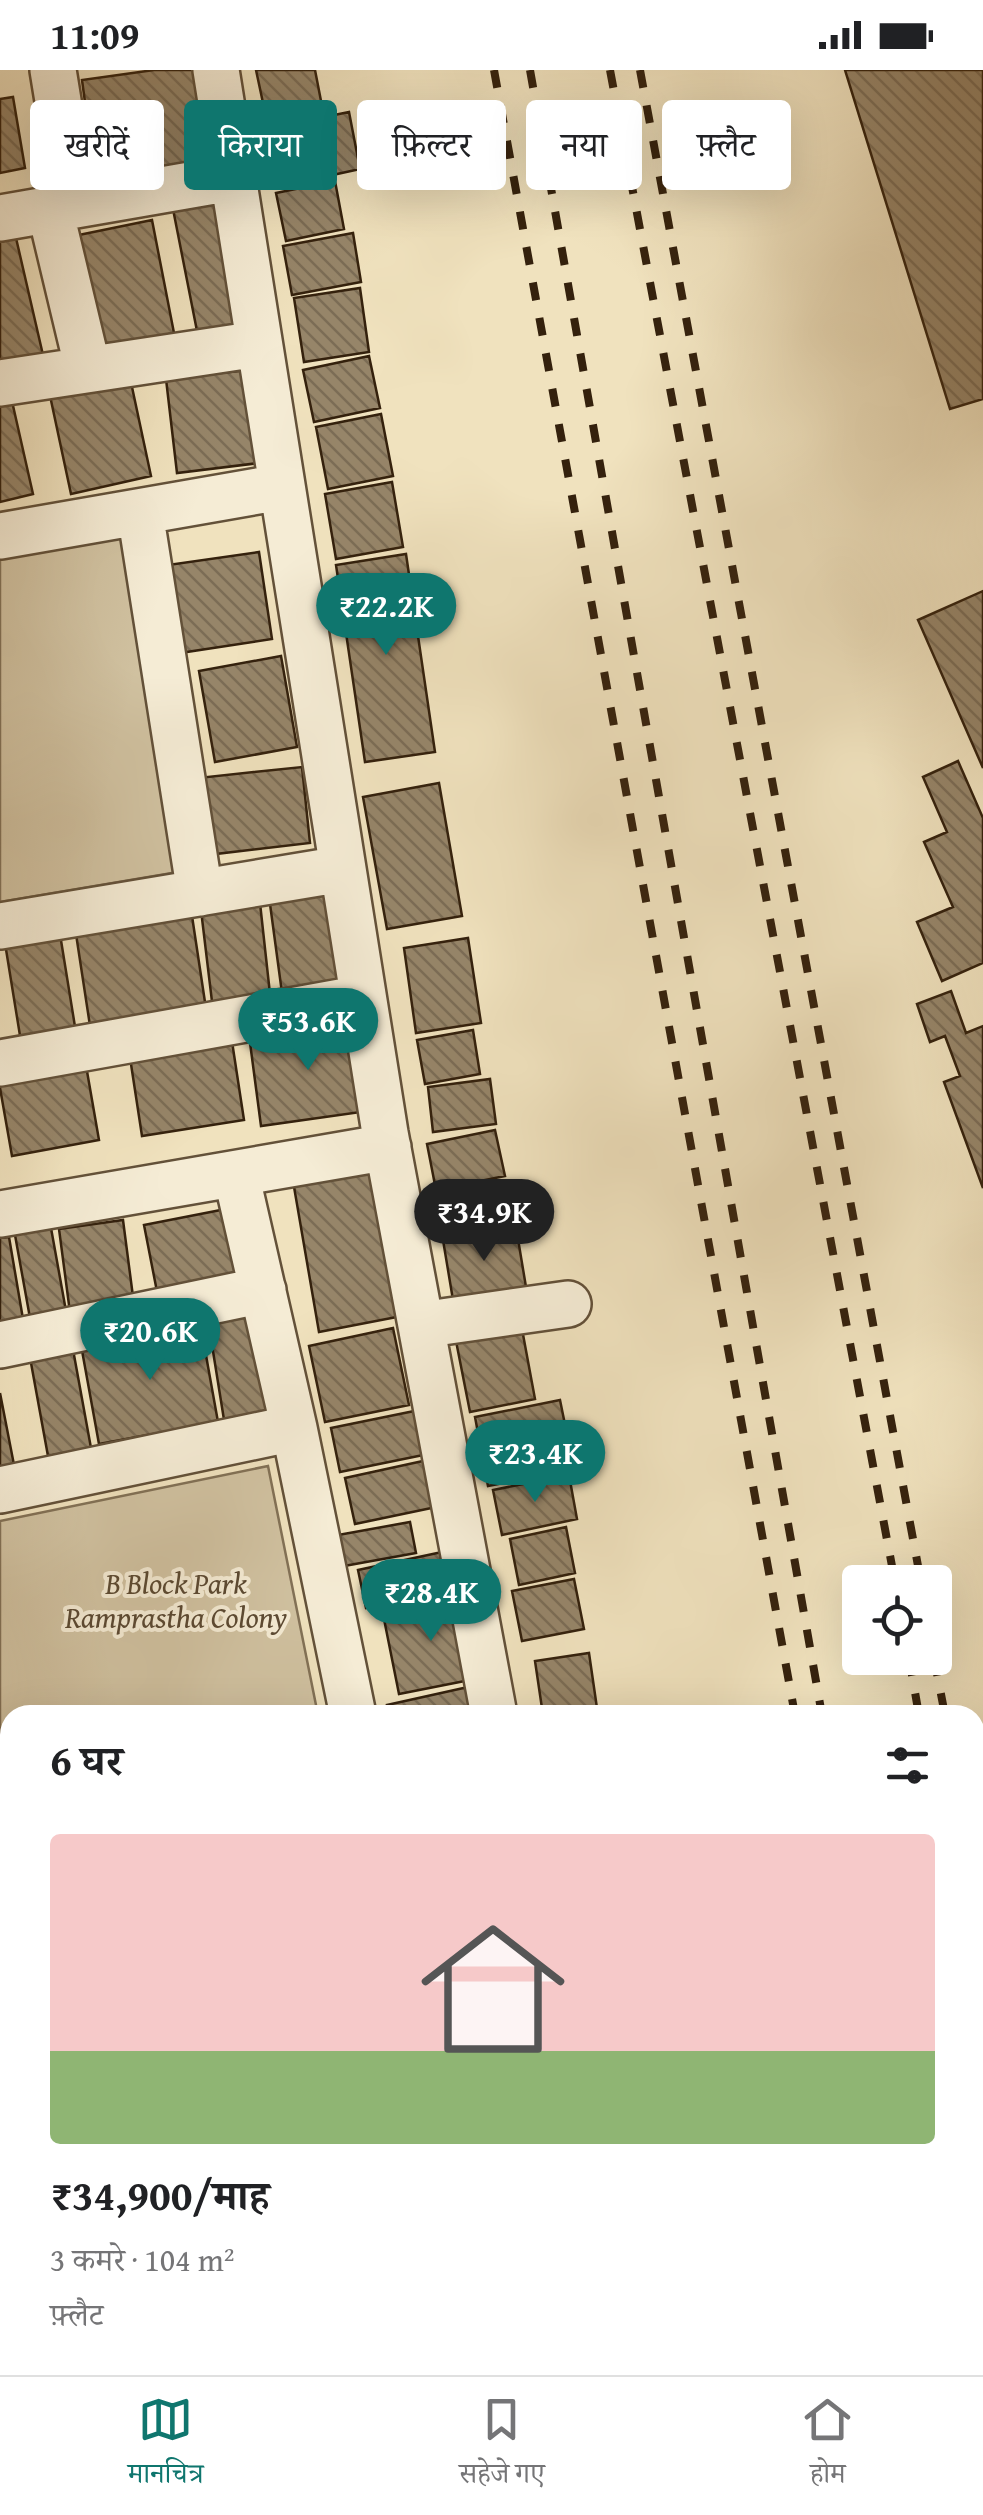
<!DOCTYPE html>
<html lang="hi">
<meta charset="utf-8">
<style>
:root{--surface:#fff;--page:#f6f6f6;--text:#202124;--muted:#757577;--line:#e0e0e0;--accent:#0f766e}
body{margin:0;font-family:"Gentium Book Plus","Noto Serif Devanagari",serif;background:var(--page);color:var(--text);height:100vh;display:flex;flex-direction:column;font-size:38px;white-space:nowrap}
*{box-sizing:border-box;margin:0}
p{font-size:32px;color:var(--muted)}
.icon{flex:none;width:55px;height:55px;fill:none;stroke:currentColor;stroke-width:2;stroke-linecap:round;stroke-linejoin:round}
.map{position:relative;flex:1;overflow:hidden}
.drawer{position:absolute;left:0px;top:1635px;width:985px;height:670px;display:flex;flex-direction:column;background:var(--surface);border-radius:30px 30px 0 0;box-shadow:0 10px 40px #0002}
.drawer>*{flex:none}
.banner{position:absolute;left:30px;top:30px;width:925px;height:90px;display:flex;gap:20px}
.fabs{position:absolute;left:842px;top:1495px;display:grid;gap:20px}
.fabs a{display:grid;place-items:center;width:110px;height:110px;border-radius:10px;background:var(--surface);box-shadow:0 10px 40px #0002;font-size:50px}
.price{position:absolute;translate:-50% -85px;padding:0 22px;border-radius:35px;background:var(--accent);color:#fff;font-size:32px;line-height:65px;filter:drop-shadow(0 2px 5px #0008)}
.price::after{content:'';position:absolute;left:50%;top:60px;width:30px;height:22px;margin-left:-15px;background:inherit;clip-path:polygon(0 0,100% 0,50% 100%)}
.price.on{background:#222;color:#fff}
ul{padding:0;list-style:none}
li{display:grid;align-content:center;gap:20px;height:530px;padding:0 50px}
li span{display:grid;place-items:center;height:310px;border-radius:10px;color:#555}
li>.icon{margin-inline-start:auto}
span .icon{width:180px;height:180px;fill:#fffc;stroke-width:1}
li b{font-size:42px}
h2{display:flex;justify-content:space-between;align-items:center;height:120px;padding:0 50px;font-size:42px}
.pill{padding:0 35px;border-radius:10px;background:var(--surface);box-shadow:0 10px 40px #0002;font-size:35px;line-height:90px}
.pill.on{background:var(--accent);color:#fff}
.status{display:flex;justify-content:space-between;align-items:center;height:70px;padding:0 50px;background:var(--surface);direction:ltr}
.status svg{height:28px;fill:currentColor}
.tab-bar{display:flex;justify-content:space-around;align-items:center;height:140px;border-top:2px solid var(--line);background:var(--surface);font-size:28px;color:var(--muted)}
.tab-bar a{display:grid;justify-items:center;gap:5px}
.tab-bar .on{color:var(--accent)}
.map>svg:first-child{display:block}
</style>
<div class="status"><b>11:09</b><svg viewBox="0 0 49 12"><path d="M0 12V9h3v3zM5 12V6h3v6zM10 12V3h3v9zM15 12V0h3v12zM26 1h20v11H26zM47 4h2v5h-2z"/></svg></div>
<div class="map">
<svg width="983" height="2305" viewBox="0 0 983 2305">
<defs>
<pattern id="building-back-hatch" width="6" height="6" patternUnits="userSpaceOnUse" patternTransform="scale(2.5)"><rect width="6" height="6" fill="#968569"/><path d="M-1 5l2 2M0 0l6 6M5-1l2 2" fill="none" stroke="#7b6c55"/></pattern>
</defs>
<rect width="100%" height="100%" fill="#f0e2be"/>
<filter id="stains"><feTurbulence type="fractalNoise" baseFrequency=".002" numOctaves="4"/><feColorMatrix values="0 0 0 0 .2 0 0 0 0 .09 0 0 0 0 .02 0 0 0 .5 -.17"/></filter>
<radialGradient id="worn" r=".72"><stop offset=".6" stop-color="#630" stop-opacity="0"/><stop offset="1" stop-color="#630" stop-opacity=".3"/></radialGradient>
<path fill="#d0c1a0" stroke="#827156" stroke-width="2.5" d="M123,462l55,340 -178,30v-349z
M268,1396l50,249h-308v130l-10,2v-326z"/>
<path fill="url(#building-back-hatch)" stroke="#34210d" stroke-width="2.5" d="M154,0h56l12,89 -127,17 -13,-96z
M256,0h59l7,36 -56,11z
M845,0h138v329l-33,10z
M13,27l12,71 -25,5v-74z
M349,42l11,57 -73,16 -12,-58z
M335,111l9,48 -58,12 -10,-48z
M217,125l24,128 -44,8 -25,-127z
M152,150l22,113 -83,17 -22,-113z
M353,163l8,49 -69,13 -9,-49z
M16,168l30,130 -46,11v-137z
M360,218l9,64 -65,10 -10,-64z
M369,286l11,52 -66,14 -11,-52z
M248,300l11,93 -82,10 -11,-94z
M129,303l22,103 -80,18 -22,-103z
M9,318l24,106 -33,8v-112z
M381,344l12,62 -65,13 -12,-62z
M392,412l11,65 -67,12 -11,-65z
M259,482l13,87 -92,14 -12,-88z
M406,484l29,198 -70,10 -29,-197z
M983,521v177l-65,-148z
M281,586l16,91 -82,15 -16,-91z
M958,691l25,57v145l-41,18 -25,-59 36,-15 -29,-65 23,-10 -24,-55z
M302,697l8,76 -103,12 -9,-77z
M439,713l23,133 -75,13 -24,-132z
M332,824l13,90 -63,9 -12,-89z
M260,833l11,100 -58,7 -12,-100z
M192,846l16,106 -116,17 -16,-105z
M59,858l18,111 -55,9 -18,-111z
M468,868l13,85 -65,10 -12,-85z
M951,921l15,42 17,-7v162l-39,-106 16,-6 -15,-40 -15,6 -13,-38z
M356,950l12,91 -107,15 -12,-91z
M473,960l7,44 -55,10 -8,-44z
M231,965l13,85 -102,16 -13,-85z
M84,984l15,86 -87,16 -12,-68v-19z
M490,1009l6,45 -63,8 -5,-45z
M495,1060l10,46 -69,14 -9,-46z
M376,1094l26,152 -83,16 -26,-151z
M231,1138l16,82 -87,17 -16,-82z
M513,1139l16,96 -73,13 -16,-96z
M123,1150l12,92 -64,8 -12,-91z
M51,1158l15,83 -36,7 -15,-83z
M9,1167l14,82 -23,4v-85z
M252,1243l17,106 -44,7 -17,-106z
M200,1252l18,100 -119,22 -18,-99z
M393,1258l16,77 -84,17 -16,-76z
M522,1259l13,70 -65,13 -14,-71z
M72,1274l19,104 -43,8 -19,-104z
M0,1323l15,77 -15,3z
M560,1330l14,69 -86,17 -13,-69z
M424,1339l9,44 -93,19 -9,-44z
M432,1389l9,47 -86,18 -10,-46z
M569,1405l8,44 -75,16 -9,-45z
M410,1452l6,31 -83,15 -6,-31z
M566,1457l9,46 -56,12 -9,-46z
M456,1479l8,38 -98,21 -8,-38z
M574,1509l10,50 -62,12 -10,-50z
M463,1523l17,85 -81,16 -17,-85z
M589,1583l9,62h-55l-8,-54z
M477,1615l7,30h-95l-2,-10z
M10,2206v89h38l1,10h-49v-98z
M276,2295h99l2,10h-142l-1,-3z
M385,2295h55l1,10h-55z
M495,2295h38l2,10h-39z
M538,2295h74l1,10h-74z
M664,2295h30l2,10h-30z"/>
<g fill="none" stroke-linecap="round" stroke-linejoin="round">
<defs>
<path id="minor" d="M53,0l22,135
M216,0l169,1063 109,582
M50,140l38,159
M0,148l231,-40
M0,313l258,-39
M140,442l60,381
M0,466l281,-49
M0,856l342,-57
M0,993l363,-65
M236,1104l58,254 59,287
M0,1144l388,-67
M421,1255l147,-21
M0,1275l263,-55
M0,1420l294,-62
M0,1790l10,-2
M0,1925l10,-2
M0,1992l10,52
M0,2114l10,-1
M59,2295l2,10
M627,2295l2,10
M116,2305l63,-10"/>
</defs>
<use href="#minor" stroke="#635139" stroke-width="50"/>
<path stroke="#34210d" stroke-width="6" stroke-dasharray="2.5 5" stroke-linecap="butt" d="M975,1839l8,-2"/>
<use href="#minor" stroke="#f5ecd5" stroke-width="45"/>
<path stroke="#34210d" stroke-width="8" stroke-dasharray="18 18" stroke-linecap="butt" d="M494,0l301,1645
M530,0l292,1645
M610,0l285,1512
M640,0l281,1512
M909,1588l10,57
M934,1588l11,57
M975,1811l8,43
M975,1949l8,42
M918,2295l2,10
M943,2295l1,10"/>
</g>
<g text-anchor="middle" stroke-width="8" stroke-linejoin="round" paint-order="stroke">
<g font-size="30" font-style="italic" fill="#5b4932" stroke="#f5ecd5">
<text x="176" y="1524">B Block Park<tspan x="176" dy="34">Ramprastha Colony</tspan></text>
</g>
</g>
<rect width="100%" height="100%" filter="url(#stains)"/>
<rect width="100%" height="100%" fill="url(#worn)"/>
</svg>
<div class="fabs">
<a><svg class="icon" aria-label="locate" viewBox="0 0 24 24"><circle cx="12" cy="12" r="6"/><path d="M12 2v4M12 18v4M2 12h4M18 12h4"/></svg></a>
</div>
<b class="price" style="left:386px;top:588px">₹22.2K</b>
<b class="price" style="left:308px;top:1003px">₹53.6K</b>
<b class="price on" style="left:484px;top:1194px">₹34.9K</b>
<b class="price" style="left:150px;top:1313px">₹20.6K</b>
<b class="price" style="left:535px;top:1435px">₹23.4K</b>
<b class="price" style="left:431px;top:1574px">₹28.4K</b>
<div class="banner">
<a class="pill">खरीदें</a>
<a class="pill on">किराया</a>
<a class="pill">फ़िल्टर</a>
<a class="pill">नया</a>
<a class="pill">फ़्लैट</a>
</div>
<section class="drawer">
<h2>6 घर<svg class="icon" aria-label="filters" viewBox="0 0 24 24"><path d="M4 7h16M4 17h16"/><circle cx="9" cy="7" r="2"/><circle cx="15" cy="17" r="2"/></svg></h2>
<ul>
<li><span style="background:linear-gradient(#f6c9c9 70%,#8fb573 0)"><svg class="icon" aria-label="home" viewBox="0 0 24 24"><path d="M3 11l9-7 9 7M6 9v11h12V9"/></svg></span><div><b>₹34,900/माह</b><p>3 कमरे · 104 m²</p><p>फ़्लैट</p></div></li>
</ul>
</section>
</div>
<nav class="tab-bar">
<a class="on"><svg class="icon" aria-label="map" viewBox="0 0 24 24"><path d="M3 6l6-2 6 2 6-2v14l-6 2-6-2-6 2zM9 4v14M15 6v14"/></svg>मानचित्र</a>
<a><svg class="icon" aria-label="saved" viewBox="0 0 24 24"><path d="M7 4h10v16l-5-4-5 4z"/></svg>सहेजे गए</a>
<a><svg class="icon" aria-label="home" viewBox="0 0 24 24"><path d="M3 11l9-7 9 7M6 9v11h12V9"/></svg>होम</a>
</nav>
